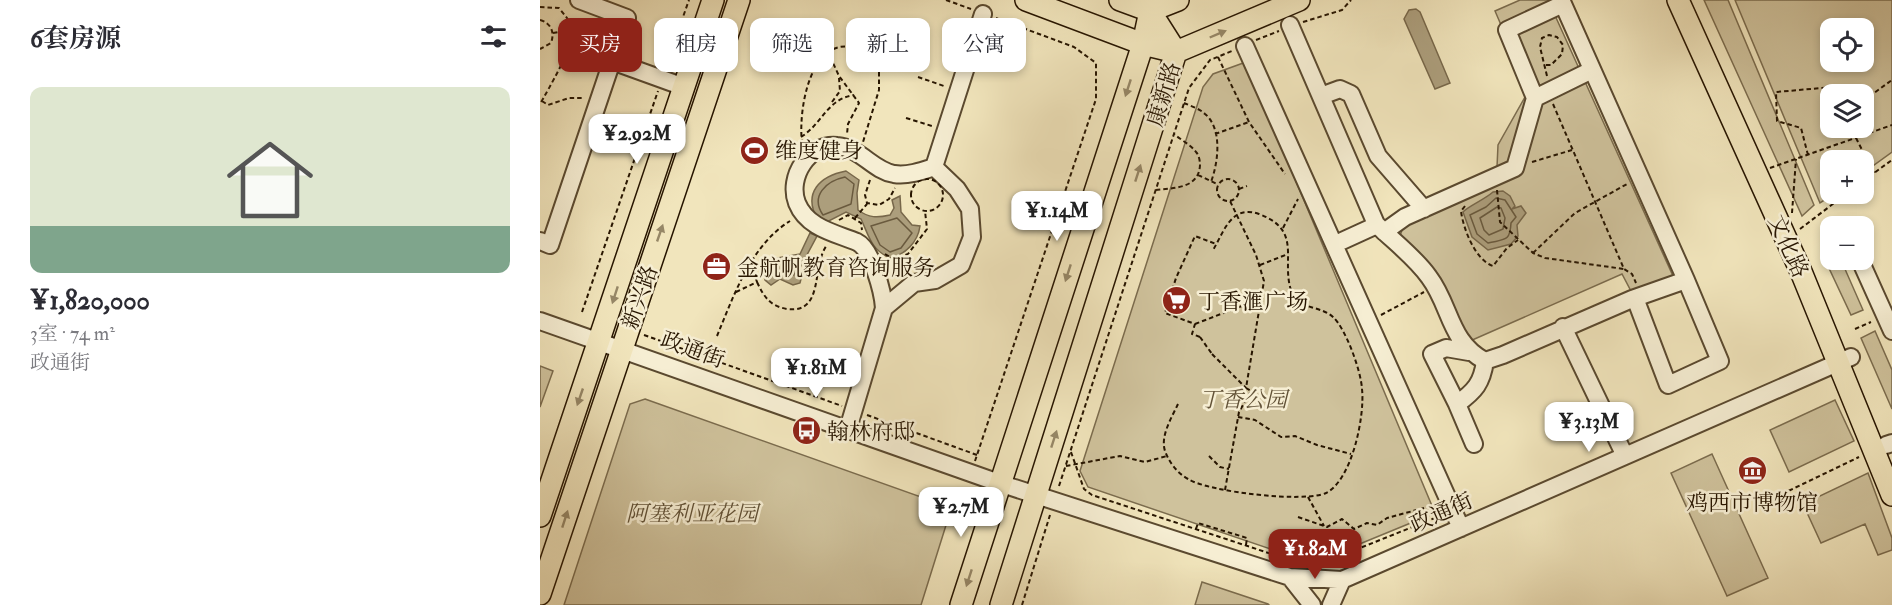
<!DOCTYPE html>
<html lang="zh">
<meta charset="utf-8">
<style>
:root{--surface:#fff;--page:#f7f7f7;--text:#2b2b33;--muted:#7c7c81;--accent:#8f2418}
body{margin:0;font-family:"IM FELL Double Pica","Noto Serif SC",serif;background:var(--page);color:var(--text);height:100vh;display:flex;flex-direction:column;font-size:22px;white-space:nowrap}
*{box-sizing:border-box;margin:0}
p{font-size:20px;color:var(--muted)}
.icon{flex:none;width:33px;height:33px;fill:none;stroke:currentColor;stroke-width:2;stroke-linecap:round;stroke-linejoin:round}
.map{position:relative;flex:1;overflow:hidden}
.panel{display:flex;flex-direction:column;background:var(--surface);width:540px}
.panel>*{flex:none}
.top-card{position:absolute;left:18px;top:18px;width:570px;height:54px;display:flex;gap:12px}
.controls{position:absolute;left:1280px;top:18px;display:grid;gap:12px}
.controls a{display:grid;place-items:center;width:54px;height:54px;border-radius:12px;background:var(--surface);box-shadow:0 3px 9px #0003;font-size:30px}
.price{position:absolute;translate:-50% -51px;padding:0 14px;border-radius:12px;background:#fff;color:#222;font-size:20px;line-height:39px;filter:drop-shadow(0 2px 3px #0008)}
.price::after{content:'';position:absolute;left:50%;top:36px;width:18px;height:14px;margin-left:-9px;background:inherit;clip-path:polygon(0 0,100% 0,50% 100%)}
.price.on{background:var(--accent);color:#fff}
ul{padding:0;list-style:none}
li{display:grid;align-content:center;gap:12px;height:318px;padding:0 30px}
li span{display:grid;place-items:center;height:186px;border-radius:12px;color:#555}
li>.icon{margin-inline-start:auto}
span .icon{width:108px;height:108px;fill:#fffc;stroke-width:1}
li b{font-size:26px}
h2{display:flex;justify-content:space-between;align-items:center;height:72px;padding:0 30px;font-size:26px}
.tag{padding:0 21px;border-radius:12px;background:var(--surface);box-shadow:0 3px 9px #0003;font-size:21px;line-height:54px}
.tag.on{background:var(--accent);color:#fff}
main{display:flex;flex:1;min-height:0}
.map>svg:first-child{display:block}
</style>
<main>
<section class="panel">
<h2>6套房源<svg class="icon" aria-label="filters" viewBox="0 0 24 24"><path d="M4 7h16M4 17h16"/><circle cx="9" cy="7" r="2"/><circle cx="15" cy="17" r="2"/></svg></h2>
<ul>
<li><span style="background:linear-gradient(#dfe7d0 75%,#7fa58c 0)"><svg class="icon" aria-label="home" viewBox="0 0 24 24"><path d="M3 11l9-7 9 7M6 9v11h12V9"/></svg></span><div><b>¥1,820,000</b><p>3室 · 74 m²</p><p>政通街</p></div></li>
</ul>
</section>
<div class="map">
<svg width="1352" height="605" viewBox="0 0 1352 605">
<rect width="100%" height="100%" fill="#f1e5bc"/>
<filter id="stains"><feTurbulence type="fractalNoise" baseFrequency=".00333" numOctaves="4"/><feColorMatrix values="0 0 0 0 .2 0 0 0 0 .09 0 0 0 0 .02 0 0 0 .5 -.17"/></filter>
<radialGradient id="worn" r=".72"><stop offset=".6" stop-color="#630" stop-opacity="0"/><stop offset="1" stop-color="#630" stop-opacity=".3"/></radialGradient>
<path fill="#cfc29c" stroke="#7b6c4e" stroke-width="1.5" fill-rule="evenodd" d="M980,0h28l125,276 -42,15 -9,-17 -152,67 -70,-105 5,-15 92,-54 1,-22 31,-55 -34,-79z
M1164,0h24l86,205 -12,11z
M1195,0h157v152l-29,21v-13h-33v34h4l-14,9zM1290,28h33v34h-33zM1290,94h33v34h-33z
M706,62l189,451 -107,44 -9,2 -34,-5 -197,-67 -8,-16 123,-384 10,-13z
M1301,260l22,50 -12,5 -23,-49z
M1335,331l17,39v39l-31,-71z
M0,366l13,5 -13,36z
M105,399l293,104 9,19 -26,83h-357l66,-201z
M1295,400l19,41 -65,31 -19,-42z
M1172,454l56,124 -41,18 -56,-123z
M1328,473l24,65v12l-14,5 -13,-31 -44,19 -18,-39z
M662,582l66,22 1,1h-74z"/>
<path fill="#ac9e7c" stroke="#77674a" stroke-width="1.5" d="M876,9l4,3 30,71 -15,6 -31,-70 5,-9z
M306,171l13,9 -2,13 1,17c11,8 19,8 32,5l4,-7 -2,-8 8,-4 1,16 11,13 8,1c-2,16 -15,29 -30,32 -19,-8 -21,-22 -29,-39l-15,-7 -21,11 -7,-3c-16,-27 2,-44 28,-49z
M963,191l7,5 5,10 -3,3 9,-3 5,7 -9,12 1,11 -7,8 -23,6 -16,-13 -9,-25c5,-6 21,-12 30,-20z
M270,233l7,3 -17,32 2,7 -2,8 -7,2 -13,-6 -9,6 -6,-5 -2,-9 9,-12 28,-5z"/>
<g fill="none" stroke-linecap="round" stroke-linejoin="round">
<path stroke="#6a5a3e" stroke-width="1.5" d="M305,177l9,7 -3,20 -28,11c-13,-19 3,-34 22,-38z
M956,198l9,2 11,17 -5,6c-1,19 -6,16 -23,20l-11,-9 -7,-19 16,-8z
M957,207l4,1 4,10 -2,11 -14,6 -5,-5 -4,-12z
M357,218l15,15 -11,15 -11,4 -10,-7 -9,-19z
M252,261l3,2 -1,12 -13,-2 -11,2 6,-11z"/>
<defs>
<path id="minor" d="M39,0l48,18 -15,43 72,26
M750,25l86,199c17,17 39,33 53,53 22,29 20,65 56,84l18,-6 129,-56 54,-19 -123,-276 -56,26 28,68 -20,70 -110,49 -21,15
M705,46l216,482
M781,96l19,-7 11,5 27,62 46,53
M995,98l57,-28
M394,167l49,-153
M0,241l10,4 62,-184
M802,241l35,-16
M1320,260l32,71
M1095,298l33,87 52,-24 -34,-81
M0,321l459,162 291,94 52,3 509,-223
M1023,327l62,129
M917,404l-25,-50 14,-6 23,4
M308,429l36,-121c-1,-15 -12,-59 -27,-66 -22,-9 -50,-14 -60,-39 -10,-26 12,-60 40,-57 24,2 35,24 57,28 14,2 28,-3 40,-7l23,22 13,20 2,28 -11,28 -26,15 -21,3 -30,25
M934,444l-17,-40c18,-13 25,-21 28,-43
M1346,445l6,-2
M750,577l22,28
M791,605l11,-25"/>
<path id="major" d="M486,0l117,44 33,8 123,-52
M580,0l30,11 28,-11
M1138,0l124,274 90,221
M0,516l173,-516
M0,594l199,-594
M421,605l182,-561 7,-33
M461,605l175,-553 -26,-41"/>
</defs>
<use href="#minor" stroke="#5a492f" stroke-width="20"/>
<use href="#major" stroke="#271500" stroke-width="24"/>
<path stroke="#271500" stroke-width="2" stroke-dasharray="4.5 3" stroke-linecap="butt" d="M406,0l25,9
M0,7l19,1c6,8 13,14 14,24 2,11 -26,60 -33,72
M0,20c11,3 15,12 11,23l-11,6
M53,21l-2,5 17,7
M763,22l39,-12 9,-10
M13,33l38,-7
M716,40l23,-9
M287,50l12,26 20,27 -11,21 -1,10
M678,57l31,65 36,52
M126,65l23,-65
M1006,65h5l11,-11 1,-9 -6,-8 -8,-2 -7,3 -2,9 7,29
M378,77l26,9
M2,101l6,4 21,-7h15
M1323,101l29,-21
M292,102l8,-11 -1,-13
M644,103c7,3 16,6 21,11 18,15 13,49 6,68
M1013,104l71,165 8,5 4,9
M1323,107l7,26
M366,118l26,8
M675,134l34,-12
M261,137c21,-13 26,-38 53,-42
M1316,138l18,35
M262,144c-5,-46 16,-133 77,-82v28l-16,52
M1268,155l-7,-27 -24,-7 -1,-29 80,-7 3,9
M992,162l40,-12
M1230,168l122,-43
M658,175l19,9
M677 190a11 11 0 1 1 22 0a11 11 0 1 1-22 0Z
M371 195a16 16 0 1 1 32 0a16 16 0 1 1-32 0Z
M330,180l-5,15 2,8 12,2 10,-6 6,-11
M1323,181l29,-21
M699,189l8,-3
M616,190c17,-2 43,-1 44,-25 0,-4 -1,-10 -4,-13 -5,-7 -15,-12 -22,-18
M957,190l3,32 33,31 12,5 79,11
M925,206l-4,5c2,17 14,49 32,55l14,-18 11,-8
M1252,213l4,-54
M315,218l12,-14
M299,220l9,-5 13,8 1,7
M743,228l15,-29
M1260,229l46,-35
M993,253l42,-40 52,-29
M345,254l8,5 15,-5 19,-25 -2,-18
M720,265l28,-11
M217,282c7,15 13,24 30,27 38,5 24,-43 40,-64
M196,292l21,-10 -6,-18
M42,312l76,-221
M841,315l43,-23
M1315,329l16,-7
M104,335l198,71
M177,336c17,-41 34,-91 73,-115
M660,337l-8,-3 3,-10 -30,-11 11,-35 19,-42 21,8
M672,354l34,34
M638,404c-6,13 -18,32 -13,47 4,11 12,22 23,28 21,13 116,24 138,14 26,-13 39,-77 36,-104 -1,-18 -16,-60 -29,-72 -10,-9 -26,-9 -37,-16 -21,-34 12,-69 -37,-87 -28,-10 -35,18 -46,36
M327,415l110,40
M698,417l17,3 26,17 14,-1 22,9 34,9
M531,452l13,37 8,6 204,67
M669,456l11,11 9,2
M435,461l121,-362v-36l-22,-16 -78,-29
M526,466l54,-10 25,6 22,-6
M519,486l130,-398 21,-28 22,-9
M685,490l14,-78 12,-21 -5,-3 18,-107 -8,-26 -26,-54
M1242,494l77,-37
M768,497l16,29
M758,517l29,10 15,-8 12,10 13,-6 10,2 10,-7 37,-10
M656,529l2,-6 49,15 -1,7
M790,539l6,20
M780,564l120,-48
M482,605l28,-90"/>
<use href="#minor" stroke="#f6eed3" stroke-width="16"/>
<use href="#major" stroke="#f1e5bc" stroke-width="21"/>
<path stroke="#271500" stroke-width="2" stroke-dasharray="4.5 3" stroke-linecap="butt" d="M655,324l65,-25
M660,337l12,17"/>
</g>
<defs><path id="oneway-solid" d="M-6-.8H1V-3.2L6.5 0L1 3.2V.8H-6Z" transform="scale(1.5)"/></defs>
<g fill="#968767">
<use href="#oneway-solid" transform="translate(678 34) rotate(-23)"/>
<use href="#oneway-solid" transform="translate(588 88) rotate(108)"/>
<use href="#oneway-solid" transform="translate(598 173) rotate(-72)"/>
<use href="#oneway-solid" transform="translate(120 233) rotate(-71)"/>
<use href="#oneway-solid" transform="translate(528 273) rotate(108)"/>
<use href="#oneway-solid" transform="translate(75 295) rotate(108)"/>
<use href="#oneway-solid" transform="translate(40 397) rotate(109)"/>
<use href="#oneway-solid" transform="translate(514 439) rotate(-72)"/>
<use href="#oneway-solid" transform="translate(25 519) rotate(-72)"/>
<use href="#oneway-solid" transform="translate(429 578) rotate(108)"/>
</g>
<defs>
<symbol id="stadium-disc" viewBox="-11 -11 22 22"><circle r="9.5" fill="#8f2418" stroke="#f6eed3"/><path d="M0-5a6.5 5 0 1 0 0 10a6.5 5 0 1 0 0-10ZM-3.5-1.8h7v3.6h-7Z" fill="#fff"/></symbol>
<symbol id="office-disc" viewBox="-11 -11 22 22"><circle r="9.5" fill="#8f2418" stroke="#f6eed3"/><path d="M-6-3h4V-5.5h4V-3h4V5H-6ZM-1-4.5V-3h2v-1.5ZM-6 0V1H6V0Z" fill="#fff"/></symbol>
<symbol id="supermarket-disc" viewBox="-11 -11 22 22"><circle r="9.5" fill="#8f2418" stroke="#f6eed3"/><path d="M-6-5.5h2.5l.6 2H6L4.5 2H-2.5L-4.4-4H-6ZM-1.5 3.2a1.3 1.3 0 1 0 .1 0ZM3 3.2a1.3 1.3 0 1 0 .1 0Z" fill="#fff"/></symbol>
<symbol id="bus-disc" viewBox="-11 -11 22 22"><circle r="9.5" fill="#8f2418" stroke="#f6eed3"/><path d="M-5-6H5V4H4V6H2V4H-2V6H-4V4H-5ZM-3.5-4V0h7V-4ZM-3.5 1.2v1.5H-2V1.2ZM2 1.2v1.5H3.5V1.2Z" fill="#fff"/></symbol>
<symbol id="museum-disc" viewBox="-11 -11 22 22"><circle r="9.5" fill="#8f2418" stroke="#f6eed3"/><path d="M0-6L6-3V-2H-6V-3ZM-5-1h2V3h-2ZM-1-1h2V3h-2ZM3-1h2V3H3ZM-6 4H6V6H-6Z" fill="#fff"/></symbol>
</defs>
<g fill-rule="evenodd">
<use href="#stadium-disc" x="198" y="134" width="33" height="33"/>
<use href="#office-disc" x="160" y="250" width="33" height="33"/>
<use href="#supermarket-disc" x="620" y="284" width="33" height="33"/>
<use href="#bus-disc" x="250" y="414" width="33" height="33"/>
<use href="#museum-disc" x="1196" y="454" width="33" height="33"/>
</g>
<g text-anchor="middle" stroke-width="5" stroke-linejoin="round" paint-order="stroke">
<g font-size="22" fill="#271500" stroke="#f6eed3">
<text transform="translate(623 94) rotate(-73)" y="8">康新路</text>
<text transform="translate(1249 246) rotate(66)" y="8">文化路</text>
<text transform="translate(99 297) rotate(-71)" y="8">新兴路</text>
<text transform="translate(153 349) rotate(20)" y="8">政通街</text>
<text transform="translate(901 512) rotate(-24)" y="8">政通街</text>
</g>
<g font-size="22" fill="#271500" stroke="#f6eed3" text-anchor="start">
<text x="235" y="158">维度健身</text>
<text x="197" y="275">金航帆教育咨询服务</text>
<text x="658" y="309">丁香滙广场</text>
<text x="287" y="439">翰林府邸</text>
<text x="1212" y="510" text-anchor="middle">鸡西市博物馆</text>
</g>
<g font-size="22" font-style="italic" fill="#625237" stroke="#f6eed3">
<text x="703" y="407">丁香公园</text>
<text x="152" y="521">阿塞利亚花园</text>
</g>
</g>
<rect width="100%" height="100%" filter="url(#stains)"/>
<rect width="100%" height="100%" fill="url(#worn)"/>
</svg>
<div class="controls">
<a><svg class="icon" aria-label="locate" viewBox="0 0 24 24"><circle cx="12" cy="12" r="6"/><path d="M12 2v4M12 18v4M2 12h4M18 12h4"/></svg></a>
<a><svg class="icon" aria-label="layers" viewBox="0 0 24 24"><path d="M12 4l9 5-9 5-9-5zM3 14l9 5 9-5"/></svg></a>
<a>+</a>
<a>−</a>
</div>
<b class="price" style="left:97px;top:165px">¥2.92M</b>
<b class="price" style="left:517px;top:242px">¥1.14M</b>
<b class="price" style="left:276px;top:399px">¥1.81M</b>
<b class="price" style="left:1049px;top:453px">¥3.13M</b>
<b class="price" style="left:421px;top:538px">¥2.7M</b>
<b class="price on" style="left:775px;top:580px">¥1.82M</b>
<div class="top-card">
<a class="tag on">买房</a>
<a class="tag">租房</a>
<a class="tag">筛选</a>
<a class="tag">新上</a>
<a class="tag">公寓</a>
</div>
</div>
</main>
